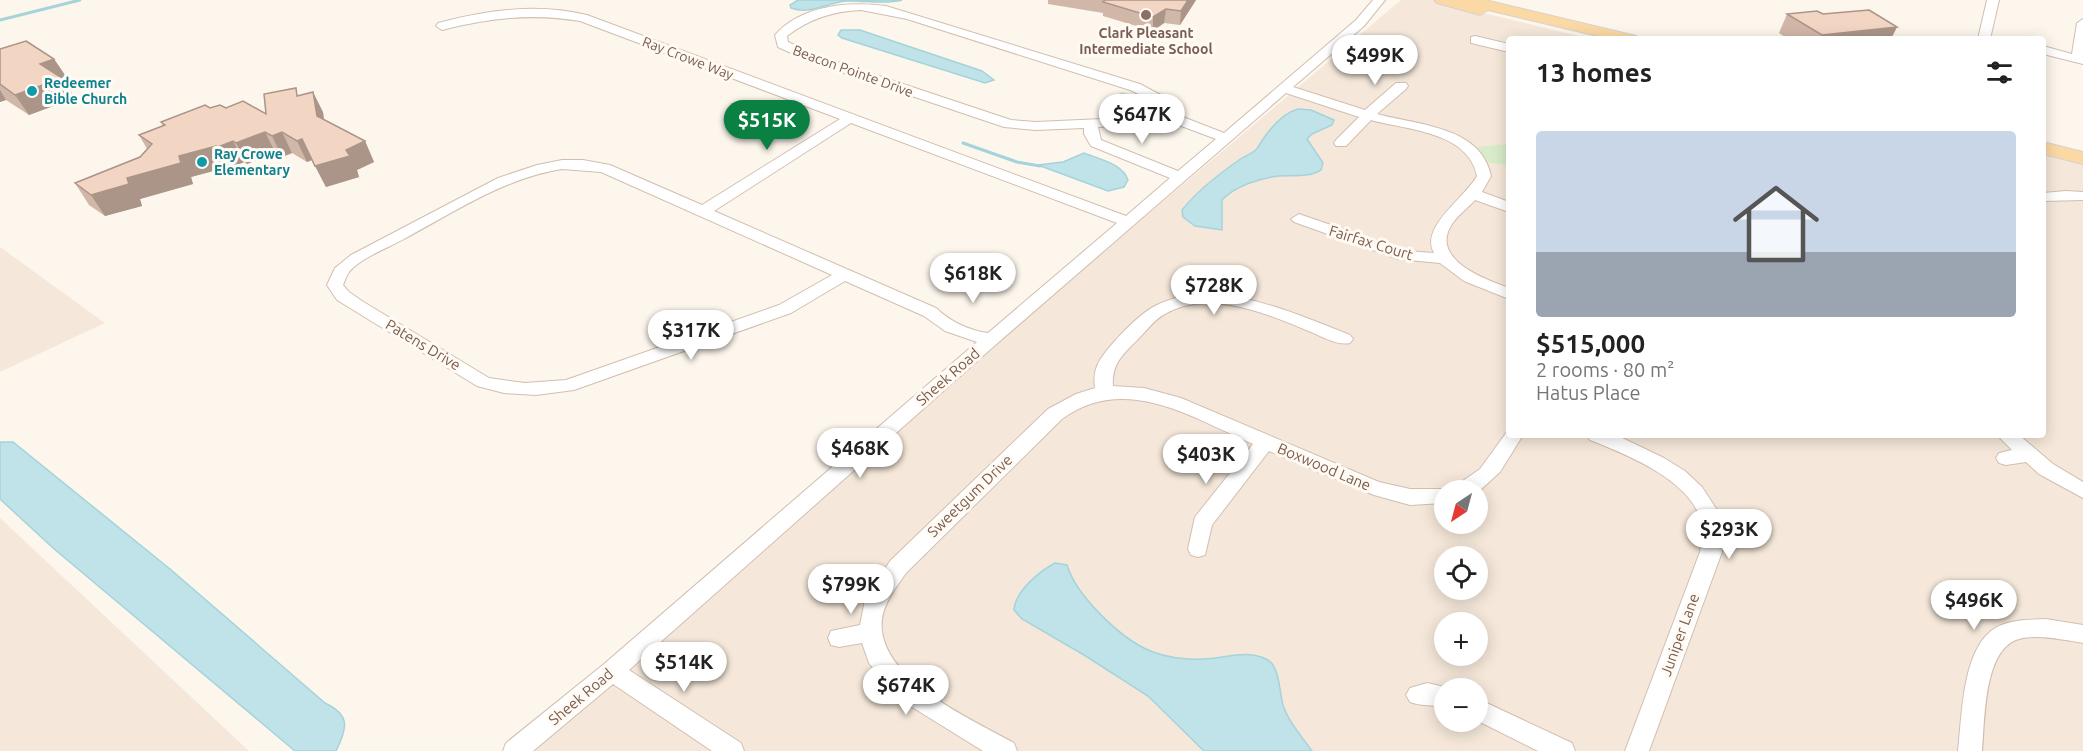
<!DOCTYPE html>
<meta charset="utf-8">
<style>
:root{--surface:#fff;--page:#f6f6f6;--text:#222;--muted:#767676;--line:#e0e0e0;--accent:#0b8043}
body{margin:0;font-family:Ubuntu,sans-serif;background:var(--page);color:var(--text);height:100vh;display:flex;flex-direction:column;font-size:22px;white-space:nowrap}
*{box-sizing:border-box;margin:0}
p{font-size:20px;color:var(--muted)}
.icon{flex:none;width:33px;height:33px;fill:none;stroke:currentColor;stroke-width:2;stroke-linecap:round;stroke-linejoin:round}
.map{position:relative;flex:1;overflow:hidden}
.side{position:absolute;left:1506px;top:36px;width:540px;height:402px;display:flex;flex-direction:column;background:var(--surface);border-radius:6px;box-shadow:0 3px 15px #0003}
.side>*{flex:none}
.needle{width:39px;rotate:216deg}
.fabs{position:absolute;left:1434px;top:480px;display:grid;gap:12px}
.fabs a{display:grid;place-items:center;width:54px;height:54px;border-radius:50%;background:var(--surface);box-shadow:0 3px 15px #0003;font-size:30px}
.price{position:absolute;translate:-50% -51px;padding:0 14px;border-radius:21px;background:#fff;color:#222;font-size:20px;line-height:39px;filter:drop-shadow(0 2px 3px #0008)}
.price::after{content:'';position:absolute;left:50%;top:36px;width:18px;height:14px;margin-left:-9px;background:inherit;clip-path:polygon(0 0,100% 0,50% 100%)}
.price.selected{background:var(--accent);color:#fff}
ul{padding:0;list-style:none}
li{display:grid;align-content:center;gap:12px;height:318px;padding:0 30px}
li+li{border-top:2px solid var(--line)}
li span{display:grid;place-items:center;height:186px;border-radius:6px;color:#555}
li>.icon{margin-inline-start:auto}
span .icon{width:108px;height:108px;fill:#fffc;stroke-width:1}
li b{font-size:26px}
h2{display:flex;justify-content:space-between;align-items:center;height:72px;padding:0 30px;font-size:26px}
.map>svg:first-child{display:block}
</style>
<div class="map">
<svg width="2083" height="751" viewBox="0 0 2083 751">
<rect width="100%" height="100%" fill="#fdf6ec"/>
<path fill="#f5e8da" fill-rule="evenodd" d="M1401,0h30l160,39h-82v396h534v-286l40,10v592h-1569zM1444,490h34v34h-34zM1444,556h34v34h-34zM1444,622h34v34h-34zM1444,688h34v34h-34z
M0,247l105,76 -105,49z
M0,518l249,233h-249z"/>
<path fill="#d8ecc9" d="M1122,92l15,5 -20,15 -16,-5z
M1509,144v21l-20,-2 -14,-16z"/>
<path fill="#bfe3e8" stroke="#a5d3da" stroke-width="1.5" d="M798,0h104c-18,5 -37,0 -56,1 -19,2 -36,14 -55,7l-1,-3z
M841,30h19l122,41 12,9 -9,3 -143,-45 -4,-3z
M1298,109l13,1 23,10 -2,5 -20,9 -5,5 16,24 -2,7c-13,8 -28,5 -42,6 -19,2 -44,10 -57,24v30l-27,-4 -12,-9 -1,-7c15,-19 37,-36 57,-50 5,-4 16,-7 19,-13 9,-15 22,-33 40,-38z
M1084,153c15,6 39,11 44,27l-4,7 -16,4 -70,-26 25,-3z
M0,442h13l157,127 155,134c25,12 23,24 11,48h-41l-242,-203 -53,-49z
M1055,563l12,2c9,30 52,72 81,85 16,7 37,10 54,9 22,0 43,-10 64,0 14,6 13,32 17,46 5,16 19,32 29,46h-108l-56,-55 -64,-41 -62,-36 -8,-9c1,-19 26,-39 41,-47z"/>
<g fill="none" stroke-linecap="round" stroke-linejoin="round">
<path stroke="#a5d3da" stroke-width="3" d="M0,20l80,-20
M963,143l54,19 23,4"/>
<defs>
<path id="minor" d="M1373,0h12l-21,26 -71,61 72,23 31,-27h10l2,3 -2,3 -29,25c40,11 104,12 114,62l-9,16 27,10v10l-34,-12c-7,8 -17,15 -23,24 -23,35 32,55 57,64v11l-45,-18 -24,-18 -42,-4 -104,-37 -3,-3 8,-5 107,37 28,2c-15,-26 32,-56 43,-77 -9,-45 -71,-46 -106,-56l-25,26h-10l-2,-3 2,-3 23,-23 -73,-24 -293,254 -364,323 112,73 3,8h-32l-99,-67 -80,67h-30l3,-8 98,-79 373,-322 -32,-11 -21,-15 -79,-35 -54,32 -217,77 -38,5 -32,-2 -27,-7 -140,-86 -10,-15 8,-17 16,-13 147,-77 39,-13 25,-5h21l27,5 92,40 138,-86 -260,-98c-48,-8 -91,-3 -138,9l-6,-4 2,-3c49,-13 99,-20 149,-8l539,201 44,-38 -79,-32 -7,-12v-6l-48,2 -32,-3 -196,-66 -30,-14 -3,-12c26,-30 74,-34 111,-29l254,78 30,16 13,17 41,16 132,-113zM861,10l46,9 223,71 26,12 13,14 -133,6 -25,-2 -195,-65 -28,-13 -1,-6c22,-17 46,-25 74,-26zM851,123l266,100 -129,110c-20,-3 -37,-11 -52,-25l-222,-97zM1176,124l40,15 -38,32 -77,-31 -3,-13zM562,169l39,3 231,103 -53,30 -213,75 -41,3 -36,-5 -127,-77 -13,-9 -6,-7c2,-4 3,-9 6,-13 13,-15 37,-23 55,-33 50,-27 101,-61 158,-70z
M1987,0h12l-9,39h-12z
M2083,19v45l-40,-10v-8l29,8 5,-31z
M1475,36l34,8v8l-38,-9v-6z
M2066,191l17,1v8l-40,1v-8z
M1204,293c52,3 98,23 146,42l3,4 -3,4c-12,3 -27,-6 -39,-11 -44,-18 -101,-44 -146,-18 -10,5 -17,15 -24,22 -15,16 -30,26 -28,50l31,2 37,10 198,84 31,7h34l6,1h-6v13l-34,2 -36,-10 -105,-44 -57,74 -7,30 -7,2 -7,-2 -3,-6 7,-32 58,-73c-62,-27 -128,-71 -191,-25l-156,154c-12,17 -27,36 -24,58 6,52 91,89 132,112l3,8h-34l-71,-44 -25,-21 -18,-23 -7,-20 -23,4 -8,-2 -3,-7 3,-7 29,-6 5,-25 25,-39 158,-152 28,-15 19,-6c-1,-7 -1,-15 2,-22 7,-17 42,-52 58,-60 15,-8 31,-11 49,-13z
M1509,429v6h14l-23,37 -22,20 -24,-2 3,-5 23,-16z
M1587,435h29l48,23 21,13 17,16 15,23 6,20 -1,22 -73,199h-24l75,-199c1,-7 3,-16 3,-23 -6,-47 -75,-74 -113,-89z
M1997,435h22l34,29 30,18v16l-44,-24 -13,-12 -20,3 -7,-2 -3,-5 3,-5 13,-3z
M2046,619l37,6v18c-20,-3 -44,-9 -64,-4 -36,10 -34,82 -37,112h-24c4,-34 4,-97 33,-120 15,-12 37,-11 55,-12z
M1427,683l22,5h-5v19c-11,-2 -24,-1 -34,-5l-4,-7 4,-7z
M1478,699l94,44 3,8h-37l-60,-30z"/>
<path id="major" d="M1434,0h51l151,36 2,3h-28l-122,-29 -8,5 -43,-12z
M2043,142l40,10v12l-40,-10z"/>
</defs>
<use href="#minor" stroke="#d1beb0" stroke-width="2"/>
<use href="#major" stroke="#dad1cd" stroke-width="2"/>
<use href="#minor" fill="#fff" fill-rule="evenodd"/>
<use href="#major" fill="#fbd9a5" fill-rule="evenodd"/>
</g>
<path fill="#d1b7a8" d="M1048,0h148l-16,25 -16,-2 -11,8 -50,-15v-3l-55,-9z
M1787,14h36l68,25h-103l-9,-6z
M0,49l54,10 13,19 -4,2 12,18 -46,17 -23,-15 -6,2z
M300,95l23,17 1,8 41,21 9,21 -17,8 2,7 -33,10 -14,-27 -5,2 -15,-9 -10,4 -7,-5 -28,12 -3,-2 -14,6 -2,-1 -37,10 2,7 -53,15 2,7 -37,10 -16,-11 -14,-22 65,-26 7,-8 -8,-14 24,-9 -2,-4 49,-14h16l40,6z"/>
<path fill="#aa9588" d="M1188,0h8l-16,25 1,-14z
M1166,9l-2,14 -11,8v-14z
M1897,27l-6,12h-71l2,-4z
M54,59l13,19 -4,2 12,18 -46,17 -14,-20 25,-31z
M0,90l6,10 -6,2z
M313,92l10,20 3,24 -9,-20z
M265,132l10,20 -28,12 -11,-21z
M282,132l10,21 -10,4 -10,-21z
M302,139l10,21 -5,2 -10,-21z
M233,141l11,21 -14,6 -12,-21z
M365,141l9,21 -17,8 2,7 -33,10 -11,-21z
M216,146l12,21 -37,10 2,7 -53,15 2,7 -37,10 -14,-21 36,-17 52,-22z"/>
<path fill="#f3d5c3" stroke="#aa9588" stroke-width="1.5" d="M1105,0h83l-7,11 -15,-2 -13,8 -50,-15z
M1869,10l28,17 -75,8 -35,-21 30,-3 6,3z
M26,41l28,18 -14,5 22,14 -47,17 -15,-11v-35z
M296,88l1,8 16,-4 4,24 48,25 -19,9 4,6 -35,10 -13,-27 -5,2 -15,-9 -10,4 -7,-4 -29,11 -3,-2 -15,6 -2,-1 -37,10 2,7 -54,15 2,6 -38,11 -16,-12 65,-26 12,-13 -13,-9 26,-10 -4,-3 44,-17 5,3 10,-3 6,3 17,-7 23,13 -2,-20z"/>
<circle fill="#8d6e63" stroke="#fffaf3" stroke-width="2" cx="1146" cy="15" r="6"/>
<g fill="#0f9aa8" stroke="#fffaf3" stroke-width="2">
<circle cx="32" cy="91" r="6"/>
<circle cx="202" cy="162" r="6"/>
</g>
<g text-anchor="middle" stroke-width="6" stroke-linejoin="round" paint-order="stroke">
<g font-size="14" font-weight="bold" fill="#785e54" stroke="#fffaf3">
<text x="1146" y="38">Clark Pleasant<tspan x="1146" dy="16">Intermediate School</tspan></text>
</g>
<g font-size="14" fill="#7a5c4d" stroke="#fffaf3">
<text transform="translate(688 58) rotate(21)" y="5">Ray Crowe Way</text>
<text transform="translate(853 71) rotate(20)" y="5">Beacon Pointe Drive</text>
</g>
<g font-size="14" font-weight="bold" fill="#0d838f" stroke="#fffaf3" text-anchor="start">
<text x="44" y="88">Redeemer<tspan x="44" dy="16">Bible Church</tspan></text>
<text x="214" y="159">Ray Crowe<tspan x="214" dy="16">Elementary</tspan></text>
</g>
<g font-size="15" fill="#7a5c4d" stroke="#fffaf3">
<text transform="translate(1371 243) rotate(17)" y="5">Fairfax Court</text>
<text transform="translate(423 345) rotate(31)" y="5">Patens Drive</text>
<text transform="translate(948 377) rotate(-41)" y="5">Sheek Road</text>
<text transform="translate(1324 467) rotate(23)" y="5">Boxwood Lane</text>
<text transform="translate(970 496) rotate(-44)" y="5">Sweetgum Drive</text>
<text transform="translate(1680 635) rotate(-70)" y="5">Juniper Lane</text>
<text transform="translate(581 697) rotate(-40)" y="5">Sheek Road</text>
</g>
</g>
</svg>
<div class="fabs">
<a><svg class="needle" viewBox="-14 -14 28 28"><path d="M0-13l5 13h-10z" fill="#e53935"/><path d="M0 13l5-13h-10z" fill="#767676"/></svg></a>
<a><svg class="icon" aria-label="locate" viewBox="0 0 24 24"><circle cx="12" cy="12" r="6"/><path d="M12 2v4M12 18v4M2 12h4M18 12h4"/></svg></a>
<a>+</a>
<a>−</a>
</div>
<b class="price" style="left:1375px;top:86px">$499K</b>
<b class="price" style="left:1142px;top:145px">$647K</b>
<b class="price selected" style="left:767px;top:151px">$515K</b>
<b class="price" style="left:973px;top:304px">$618K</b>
<b class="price" style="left:1214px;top:316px">$728K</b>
<b class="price" style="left:691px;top:361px">$317K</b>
<b class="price" style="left:860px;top:479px">$468K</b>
<b class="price" style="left:1206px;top:485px">$403K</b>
<b class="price" style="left:1729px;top:560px">$293K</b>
<b class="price" style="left:851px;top:615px">$799K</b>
<b class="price" style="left:1974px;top:631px">$496K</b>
<b class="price" style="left:684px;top:693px">$514K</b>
<b class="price" style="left:906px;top:716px">$674K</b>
<section class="side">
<h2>13 homes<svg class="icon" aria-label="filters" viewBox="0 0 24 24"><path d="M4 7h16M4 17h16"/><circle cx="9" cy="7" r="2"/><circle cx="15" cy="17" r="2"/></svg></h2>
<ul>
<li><span style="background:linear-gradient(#c9d6e8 65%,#9aa5b1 0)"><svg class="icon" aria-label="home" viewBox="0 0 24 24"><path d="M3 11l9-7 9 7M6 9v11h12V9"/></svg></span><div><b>$515,000</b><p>2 rooms · 80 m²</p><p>Hatus Place</p></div></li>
</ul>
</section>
</div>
